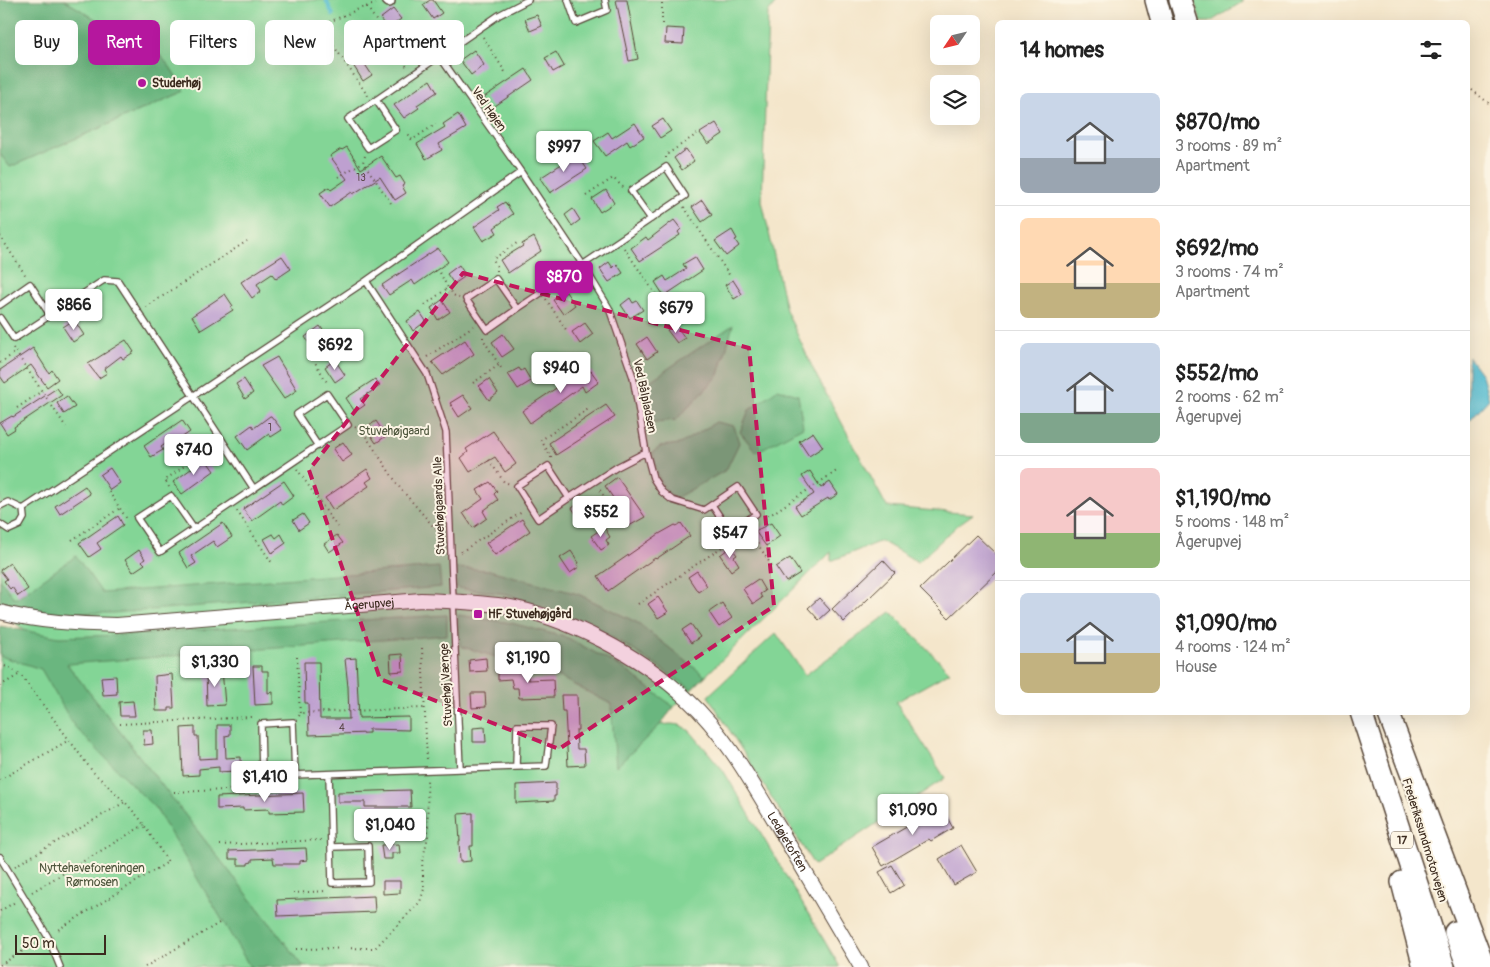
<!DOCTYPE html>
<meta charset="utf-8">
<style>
:root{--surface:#fff;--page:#f6f6f6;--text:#222;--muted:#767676;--line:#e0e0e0;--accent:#b5179e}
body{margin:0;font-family:Pangolin,sans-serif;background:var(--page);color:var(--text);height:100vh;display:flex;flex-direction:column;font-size:19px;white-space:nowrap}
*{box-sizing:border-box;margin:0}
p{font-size:16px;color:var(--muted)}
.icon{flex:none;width:28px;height:28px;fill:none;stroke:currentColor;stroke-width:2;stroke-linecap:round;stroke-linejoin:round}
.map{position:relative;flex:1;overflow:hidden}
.side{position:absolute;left:995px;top:20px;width:475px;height:695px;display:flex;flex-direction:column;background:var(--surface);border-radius:8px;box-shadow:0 5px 20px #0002}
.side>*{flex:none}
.guide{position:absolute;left:15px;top:20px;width:475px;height:45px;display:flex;gap:10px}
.needle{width:32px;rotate:235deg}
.controls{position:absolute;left:930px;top:15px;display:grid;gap:10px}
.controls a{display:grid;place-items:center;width:50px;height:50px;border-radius:8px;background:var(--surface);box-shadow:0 5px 20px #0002;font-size:25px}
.scale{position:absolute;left:15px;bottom:12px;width:91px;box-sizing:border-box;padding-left:5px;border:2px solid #3b2a1e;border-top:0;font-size:14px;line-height:18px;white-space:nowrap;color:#3b2a1e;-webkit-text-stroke:4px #fcf5e5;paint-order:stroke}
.price{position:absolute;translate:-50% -42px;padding:0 11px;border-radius:5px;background:#fff;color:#222;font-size:16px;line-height:32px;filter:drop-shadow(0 1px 2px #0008)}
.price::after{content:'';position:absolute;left:50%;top:30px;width:15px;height:11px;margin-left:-8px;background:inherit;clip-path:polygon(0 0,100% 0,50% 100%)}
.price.on{background:var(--accent);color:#fff}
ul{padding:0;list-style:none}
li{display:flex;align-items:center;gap:15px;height:125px;padding:0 25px}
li+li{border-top:1px solid var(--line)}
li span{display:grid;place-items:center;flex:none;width:140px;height:100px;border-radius:8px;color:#555}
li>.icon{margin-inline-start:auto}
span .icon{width:60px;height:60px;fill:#fffc;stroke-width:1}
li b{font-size:21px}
h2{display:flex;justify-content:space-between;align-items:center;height:60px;padding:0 25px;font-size:21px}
.chip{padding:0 18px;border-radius:8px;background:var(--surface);box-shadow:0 5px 20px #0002;font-size:18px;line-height:45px}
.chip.on{background:var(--accent);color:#fff}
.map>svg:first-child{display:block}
</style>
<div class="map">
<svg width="1490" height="967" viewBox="0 0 1490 967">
<rect width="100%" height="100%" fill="#fcf5e5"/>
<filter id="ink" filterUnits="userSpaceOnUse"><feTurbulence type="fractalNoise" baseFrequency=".02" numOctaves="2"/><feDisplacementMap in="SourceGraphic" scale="10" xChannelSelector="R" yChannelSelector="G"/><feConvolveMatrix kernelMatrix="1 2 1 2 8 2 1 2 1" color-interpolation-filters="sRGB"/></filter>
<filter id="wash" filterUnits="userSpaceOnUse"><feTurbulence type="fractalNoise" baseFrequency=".0096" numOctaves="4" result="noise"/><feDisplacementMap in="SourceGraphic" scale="20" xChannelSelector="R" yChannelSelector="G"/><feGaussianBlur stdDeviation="1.12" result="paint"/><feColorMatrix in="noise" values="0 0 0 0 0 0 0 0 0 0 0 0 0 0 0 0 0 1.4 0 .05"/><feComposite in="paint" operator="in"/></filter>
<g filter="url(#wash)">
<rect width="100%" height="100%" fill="#f4e6cb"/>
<path fill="#83d596" stroke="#5f805a" d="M64,0h714l-10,13 -6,188 24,109 29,63 72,134 86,7 -14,10 -41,38 -37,-21 -50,20v-9l-157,155 -15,18 12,-1 9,1 10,6 33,39 117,197h-536l-237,-303 -67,-53v-457l10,13 175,-76 -15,-24 -11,-13 -44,-23z
M1194,0h48v2l-32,20h-9z
M891,612l59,60 -54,30 49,76 -131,87 -106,-169 68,-63 29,42z
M0,643l44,16 229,308h-273z"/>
<path fill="#6ab67f" stroke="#52704e" d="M0,0h64l51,31 44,23 11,13 15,24 -175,76 -10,-13z
M733,325l-14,50 -43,45 -29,3 -6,-36z
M778,389l20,6 5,32 -47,25 -16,-20 9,-22z
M716,422l18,4 5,17 -13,27 -50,28 -10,-7 -9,-17 -4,-22 9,-6 18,-2z
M76,556l26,37 337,-26 2,20 -329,26 -92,-1 -20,-7v-25l15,19z
M456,568l33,2 89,24 60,29 67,53 -13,13 -65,-43 -37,-21 -83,-31 -50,-6z
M447,615v20l-380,29 237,303h-54l-94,-158 -82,-83 -33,-57 -41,-13v-30l59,11 91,-3 13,-2z
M458,615l53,8 57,15 55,30 51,39 -15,19 -43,41 -5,-63 -56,-29 -95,-29z"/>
<path fill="#55bdd2" stroke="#487478" d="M1468,356l14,19 7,24 -21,23z"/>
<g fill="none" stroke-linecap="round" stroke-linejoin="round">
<path stroke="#55bdd2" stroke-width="4" d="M326,0l7,15"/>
</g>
<g id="blocks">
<path fill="#bea0d0" d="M430,0h3l9,13 -9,6 -10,-14z
M616,0h11l11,59 -9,2z
M393,9l8,10 -13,10 -8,-10z
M537,15l5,11 -12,5 -5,-12z
M666,28l18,1 -1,15 -18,-1z
M411,40l2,4 3,-2 6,9 -14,9 -8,-13z
M474,50l10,15 -13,10 -11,-15z
M556,52l8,14 -11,6 -8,-14z
M362,60l10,15 -9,6 -10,-16z
M526,69l7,11 -41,28 -8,-11z
M430,80l7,12 -20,13 2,3 -15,10 -10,-13z
M458,114l8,14 -27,16 3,6 -16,9 -9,-15 28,-17 -2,-3z
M663,119l8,12 -11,7 -8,-12z
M635,123l9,14 -14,9 -3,-5 -22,15 -11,-15 14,-9 4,6z
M716,123l7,11 -15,10 -8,-11z
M347,147l14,22 20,-13 15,22 4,-2 5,8 -3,2 4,7 -11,7 -15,-23 -27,17 -1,-2 -22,15 -10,-14 9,-6 2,3 16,-11 -17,-23 11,-7 1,1z
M686,149l8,12 -12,9 -8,-12z
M577,154l10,15 -37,24 -10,-15z
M606,190l8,13 -14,9 -8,-13z
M702,200l10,15 -10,7 -10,-15z
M505,202l8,12 -19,14 3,5 -14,8 -9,-14 25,-17 -2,-3z
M573,209l7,11 -8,6 -7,-11z
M674,220l7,9 -3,3 2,3 -40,26 -9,-13 15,-11 2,3z
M732,230l5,9 -2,1 4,6 -13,10 -11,-15z
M534,237l7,14 -33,22 -8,-13 23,-14 -1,-2z
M438,248l10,14 -33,23 -3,-5 -23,15 -7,-10z
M282,256l9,13 -15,10 -4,-5 -15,10 4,7 -9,7 -11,-16z
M695,257l8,13 -39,26 -9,-14 9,-6 3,5 19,-12 -3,-5z
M609,262l4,6 4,-4 6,9 -14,9 -9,-13z
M459,265l5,8 -2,1 2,3 -10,7 -7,-10z
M733,280l9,14 -8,5 -9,-14z
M566,292l9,13 -12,9 -10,-14z
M225,294l8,12 -2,1 2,3 -32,20 -9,-14z
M630,298l3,5 4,-2 6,9 -13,8 -9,-13z
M442,300l8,12 -12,8 -7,-12z
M420,312l6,9 -13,10 -6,-10z
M74,320l10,15 -11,7 -10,-15z
M585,323l8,11 -13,10 -8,-12z
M675,324l10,14 -8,5 -10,-13z
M320,326l10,14 -16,11 -9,-14z
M503,334l11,15 -12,8 -10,-15z
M647,337l10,15 -10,7 -10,-15z
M126,340l8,12 -11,7 -2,-3 -17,13 3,4 -8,5 -11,-14z
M465,340l9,14 -31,21 -11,-13z
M33,348l16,25 3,-3 6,9 -11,8 -16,-22 -26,18 -5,-7v-6z
M277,357l20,33 -13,9 -23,-33z
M335,360l10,15 -10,7 -10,-15z
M519,368l2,3 3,-2 7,12 -13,8 -10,-15z
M586,368l3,4 2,-1 8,11 -14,10 -3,-6 -52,37 -8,-12z
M244,379l9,14 -8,6 -9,-15z
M375,379l5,7 -20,13 5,6 -10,7 -9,-14z
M489,379l9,14 -9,7 -10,-14z
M57,388l5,7 -48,32 1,2 -8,5 -7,-11 12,-7 1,1z
M463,395l9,13 -13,9 -9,-14z
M67,396l8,11 -11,7 -7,-11z
M606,405l9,12 -59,38 -7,-12z
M270,416h1l11,14 -11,7 -2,-3 -22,16 -10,-14 15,-11 2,3z
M182,420l8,12 -12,8 -2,-3 -15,10 2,3 -12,7 -7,-11z
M376,421l10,15 -10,7 -10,-15z
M493,431l23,33 -11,8 -10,-15 -25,15 -9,-14 7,-6 -2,-3z
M813,432l10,15 -14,9 -10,-15z
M343,442l9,13 -10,7 -9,-13z
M204,457l10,14 -32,23 -9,-12 22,-16 -1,-2z
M110,468l10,15 -10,7 -10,-15z
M367,469l5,9 -6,4 3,4 -36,24 -8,-12z
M810,471l11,17 9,-6 8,12 -9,6 -1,-2 -27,17 -6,-9 19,-12 -12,-18z
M617,477l28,40 -16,9 -7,-10 2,-2 -19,-28z
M284,481l10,15 -12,9 -2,-4 -28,20 -9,-12z
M490,482l7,9 -3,3 4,6 -15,11 4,7 -14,10 -10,-15 20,-14 -6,-9z
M85,486l5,8 -30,20 -5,-8z
M584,500l8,12 -12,8 -8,-12z
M303,514l6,9 -10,7 -6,-10z
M118,516l5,9 -26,18 4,6 -12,8 -10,-14z
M522,519l8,12 -35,24 -9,-12z
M223,523l9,14 -15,10 -4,-6 -22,15 5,7 -8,5 -9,-15z
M681,523l9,13 -34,23 -1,-1 -47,33 -10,-15 61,-42 16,-9 2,1z
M771,523l9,13 -14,10 -11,-15z
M604,527l6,10 -4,3 3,5 -8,5 -10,-14z
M273,534l3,4 5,-4 5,9 -14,10 -8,-14z
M337,535l6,8 -14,9 -5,-8z
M976,535l22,21v15l-49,47 -29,-29z
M731,547l6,8 -3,2 5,8 -8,6 -11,-16z
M139,550l6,9 -3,2 3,3 -12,8 -8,-12z
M571,551l8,12 -2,1 2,3 -9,6 -10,-15z
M790,558l10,15 -14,9 -10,-15z
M883,560l12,13 -51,49 -12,-13z
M10,563l18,26 -10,7 -6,-9 -2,2 -6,-8 3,-2 -7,-9z
M697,571l10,15 -9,6 -10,-15z
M758,579l7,12 -5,3 2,4 -9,6 -10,-15z
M658,597l10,15 -10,6 -10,-14z
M819,598l11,12 -11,10 -11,-12z
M722,603l10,15 -13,9 -10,-15z
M691,624l9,13 -9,6 -9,-13z
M402,654l1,17 -12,1 -1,-17z
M356,658l3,60 50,-1v13l-40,-1v4l-60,2 -1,-32h-3l-1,-41h15l1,57h29l-1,-32 -3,-28z
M486,658l1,13 -17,1 -1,-12z
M253,666h9v5h6v22l5,-1v12l-18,1z
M222,669l3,36 -18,1 -1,-36z
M498,670h30v10l25,-1 1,18 -35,1 -1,-10h-5l-2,-9 -13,1z
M172,674l2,34h-5v3h-13l-1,-35z
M116,676l1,18 -14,1 -2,-18z
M471,693h14l1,14 -14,1z
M561,695h16l1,35h-2l1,19h7l1,16 -17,1 -3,-55h-3z
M133,701l2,15h-15l-1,-14z
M217,725h13v10l-5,1 1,22 15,-1v8l-6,1v5l-16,1v-5l-20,2v6l-16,1 -2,-48 14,-1v9h3l1,23 18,-1z
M485,727l1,15h-13v-14z
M143,730h9l1,14 -9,1z
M556,783v13h-2v5l-38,2v-18z
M410,790l1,17h-46v-5h-27v-10z
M303,793l1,19 -35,1v-4l-26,1v-2l-26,1v-12z
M941,807l12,21 -22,13 -2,-2 -46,27 -11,-19z
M473,813v33h-3l1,15 -11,1 -1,-21h1l-2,-27z
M399,844l1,9h-8v6h-9l-2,-14z
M961,845l16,27 -23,13 -15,-26z
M306,848l1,12 -7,1v3h-26l-1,-6 -21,1v3l-4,1v2h-10v-6h-9v-8z
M892,865l12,20 -13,8 -12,-21z
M383,881h17v12l-17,1z
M374,896l1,16 -97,4 -1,-16z"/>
</g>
</g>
<g filter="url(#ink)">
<use href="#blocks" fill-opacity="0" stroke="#574638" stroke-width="1"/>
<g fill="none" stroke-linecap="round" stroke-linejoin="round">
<defs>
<path id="service" d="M568,0l8,23 31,-13 -2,-10
M440,57l81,115 62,93 26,43 24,69 13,75 7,26 9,14 10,8 32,10 34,-23 18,27 -26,18 -18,-27
M376,100l-28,19 20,29 28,-18 -20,-30 123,-85 29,-15
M496,279l21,30 -30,21 -21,-31z
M0,305l30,-21 20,31
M517,309l168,-113 -19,-29 -35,24 20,28
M0,318l14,21 90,-59 14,1 136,208
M569,498l-31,21 -21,-33 31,-20 21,32 48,-31 29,-15
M0,506l8,-4 15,7
M23,509l343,-228
M0,524l9,6 11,-5 4,-7 -1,-9
M194,529l-23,-33 -34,22 23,34 188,-127 -21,-31 -30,20 21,32
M460,769l-14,-337 -19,-58 -61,-93 155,-109
M329,774l3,109 37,-1 -1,-36 -37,1
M295,775l-2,-53 -32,2 1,52c95,-3 190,-7 284,-10l5,-40h-34l-1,41
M0,857l48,80 12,30"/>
<path id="minor" d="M388,0l1,1"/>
<g id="tertiary">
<path id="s1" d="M0,612c39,10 77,12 117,13l304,-25c28,1 56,2 84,6 63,11 136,50 183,94 38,35 64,83 90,126 28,47 55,94 83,141"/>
</g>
<path id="motorway" d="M1156,0l6,22
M1180,0l7,22
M1361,712l83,255
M1388,712l96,255
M1402,882l22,85
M1455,932l13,35"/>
</defs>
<use href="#service" stroke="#574638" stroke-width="8"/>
<use href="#minor" stroke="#574638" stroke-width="14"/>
<use href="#tertiary" stroke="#574638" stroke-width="16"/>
<use href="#motorway" stroke="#574638" stroke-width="24"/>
<path stroke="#574638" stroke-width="2" stroke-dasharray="1 4" stroke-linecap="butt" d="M367,7l40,60
M662,24v-24
M483,37l24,38
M1468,87l22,17
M368,96l-48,-70 41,-18 15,-4
M405,132h2l5,8 24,-16
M365,156l-2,6 30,44
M666,158v-3l31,-21
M338,177l25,-15
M586,196l27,-18 11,10
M684,207l46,69
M0,236l26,40
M624,248l48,70 21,-14
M497,271v-4l-4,-8 24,-16
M440,273l8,15
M546,299l21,32
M425,305l24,-18 4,8 6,3
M146,307l101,-66
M483,337v2l20,32
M13,348l53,79
M427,357l46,-31
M313,359l15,25
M0,363l16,-11
M473,383l26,-18
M17,408l25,-17
M355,427l8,5 37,56 40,46
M551,458v-1l-10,-17 49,-32
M489,460l15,22 6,2
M297,469l40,58
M169,487l-4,-7 22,-16
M600,490l16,25
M109,492l18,27
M237,511l35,52
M764,519l74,-49
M749,531l23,35
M72,540l48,-32
M461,552l61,-40
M638,604l93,-63
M422,648l5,112
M297,657l3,58
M0,665l8,2 12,7 73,98 32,30 15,17 28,43 -112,69
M0,686l20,-12
M299,716l2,-3 124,-5
M120,724l131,-7 3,2
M0,780l69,-40
M174,792l77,-3 6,-7
M374,840l3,-2 51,-3
M220,845l102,-5
M15,866l110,-64
M32,892l112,-67
M293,893l32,-2 2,-2
M0,911l17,-10
M296,949l79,-1 45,-46 4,-13 -2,-27 6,-25 -1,-59
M0,965l41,-25
M145,967l76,-45"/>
<use href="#service" stroke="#fff" stroke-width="5.5"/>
<use href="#minor" stroke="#fff" stroke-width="11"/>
<use href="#tertiary" stroke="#fff" stroke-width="14"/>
<use href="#motorway" stroke="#fff" stroke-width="21"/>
</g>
</g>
<path fill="#c2185b" fill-opacity="0.2" stroke="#c2185b" stroke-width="4" stroke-dasharray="10 6" stroke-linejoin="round" d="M463,273l286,75 25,258 -215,143 -179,-70 -71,-209z"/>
<g fill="#b5179e" stroke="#fcf5e5" stroke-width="2">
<circle cx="142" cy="83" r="5"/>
<rect x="473" y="609" width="10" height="10" rx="2.5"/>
</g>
<g text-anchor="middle" stroke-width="4" stroke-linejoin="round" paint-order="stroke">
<g font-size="10" fill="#5c484a">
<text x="361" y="181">13</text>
<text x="270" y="431">1</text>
<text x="342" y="731">4</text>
</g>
<rect fill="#fcf5e5" stroke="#75675a" stroke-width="1" x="1391" y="831.5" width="22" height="17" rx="4"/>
<g font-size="11" font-weight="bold" fill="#3b2a1e">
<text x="1402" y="844">17</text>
</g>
<g font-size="12" font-weight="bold" fill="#3b2a1e" stroke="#fcf5e5" text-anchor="start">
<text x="152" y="87">Studerhøj</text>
<text x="488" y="618">HF Stuvehøjgård</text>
</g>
<g font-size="12" fill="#3b2a1e" stroke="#fcf5e5">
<text transform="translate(489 109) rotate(55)" y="4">Ved Højen</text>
<text transform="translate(645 396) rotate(78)" y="4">Ved Bålpladsen</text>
<text transform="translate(439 506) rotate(-92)" y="4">Stuvehøjgaards Alle</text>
<text dy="4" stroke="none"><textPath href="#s1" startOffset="371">Ågerupvej</textPath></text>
<text transform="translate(446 685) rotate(-93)" y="4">Stuvehøj Vænge</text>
<text transform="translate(1425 840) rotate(73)" y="4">Frederikssundmotorvejen</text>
<text dy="4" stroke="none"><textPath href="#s1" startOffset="889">Ledøjetoften</textPath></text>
</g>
<g font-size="12" fill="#4d553c" stroke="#fcf5e5">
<text x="394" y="435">Stuvehøjgaard</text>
<text x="92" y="872">Nyttehaveforeningen<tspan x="92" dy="14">Rørmosen</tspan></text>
</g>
</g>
</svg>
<div class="controls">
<a><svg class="needle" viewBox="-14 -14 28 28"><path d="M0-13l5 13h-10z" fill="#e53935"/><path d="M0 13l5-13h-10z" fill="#767676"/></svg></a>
<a><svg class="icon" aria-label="layers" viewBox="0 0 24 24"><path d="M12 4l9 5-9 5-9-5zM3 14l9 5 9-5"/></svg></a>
</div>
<div class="scale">50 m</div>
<b class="price" style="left:564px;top:173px">$997</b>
<b class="price on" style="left:564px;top:303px">$870</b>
<b class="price" style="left:74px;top:331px">$866</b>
<b class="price" style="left:676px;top:334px">$679</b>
<b class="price" style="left:335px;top:371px">$692</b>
<b class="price" style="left:561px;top:394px">$940</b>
<b class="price" style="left:194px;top:476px">$740</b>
<b class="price" style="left:601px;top:538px">$552</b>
<b class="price" style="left:730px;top:559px">$547</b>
<b class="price" style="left:528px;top:684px">$1,190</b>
<b class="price" style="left:215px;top:688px">$1,330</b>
<b class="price" style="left:265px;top:803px">$1,410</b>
<b class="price" style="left:913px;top:836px">$1,090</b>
<b class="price" style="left:390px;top:851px">$1,040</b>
<div class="guide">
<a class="chip">Buy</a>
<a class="chip on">Rent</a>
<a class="chip">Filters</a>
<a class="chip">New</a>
<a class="chip">Apartment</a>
</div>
<section class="side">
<h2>14 homes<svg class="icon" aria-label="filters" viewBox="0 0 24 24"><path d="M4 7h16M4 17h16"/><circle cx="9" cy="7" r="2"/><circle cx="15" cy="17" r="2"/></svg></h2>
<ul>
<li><span style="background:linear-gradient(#c9d6e8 65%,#9aa5b1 0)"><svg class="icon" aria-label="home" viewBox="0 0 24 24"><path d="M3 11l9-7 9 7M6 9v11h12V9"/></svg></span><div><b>$870/mo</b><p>3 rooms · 89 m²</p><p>Apartment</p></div></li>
<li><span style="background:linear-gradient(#ffd9b3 65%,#c2b280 0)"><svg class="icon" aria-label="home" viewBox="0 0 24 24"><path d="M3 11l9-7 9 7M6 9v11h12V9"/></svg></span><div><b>$692/mo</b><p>3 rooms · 74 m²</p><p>Apartment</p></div></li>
<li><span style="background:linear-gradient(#c9d6e8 70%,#7fa58c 0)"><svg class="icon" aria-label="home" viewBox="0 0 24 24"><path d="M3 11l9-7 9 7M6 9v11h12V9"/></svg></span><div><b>$552/mo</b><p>2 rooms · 62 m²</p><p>Ågerupvej</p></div></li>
<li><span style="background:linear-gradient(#f6c9c9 65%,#8fb573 0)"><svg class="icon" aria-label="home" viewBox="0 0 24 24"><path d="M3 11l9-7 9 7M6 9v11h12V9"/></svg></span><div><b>$1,190/mo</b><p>5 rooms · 148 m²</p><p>Ågerupvej</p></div></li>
<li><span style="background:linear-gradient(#c9d6e8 60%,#c2b280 0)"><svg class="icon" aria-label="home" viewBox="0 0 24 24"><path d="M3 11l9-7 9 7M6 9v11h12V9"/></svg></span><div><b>$1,090/mo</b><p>4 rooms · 124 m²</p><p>House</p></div></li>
</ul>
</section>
</div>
